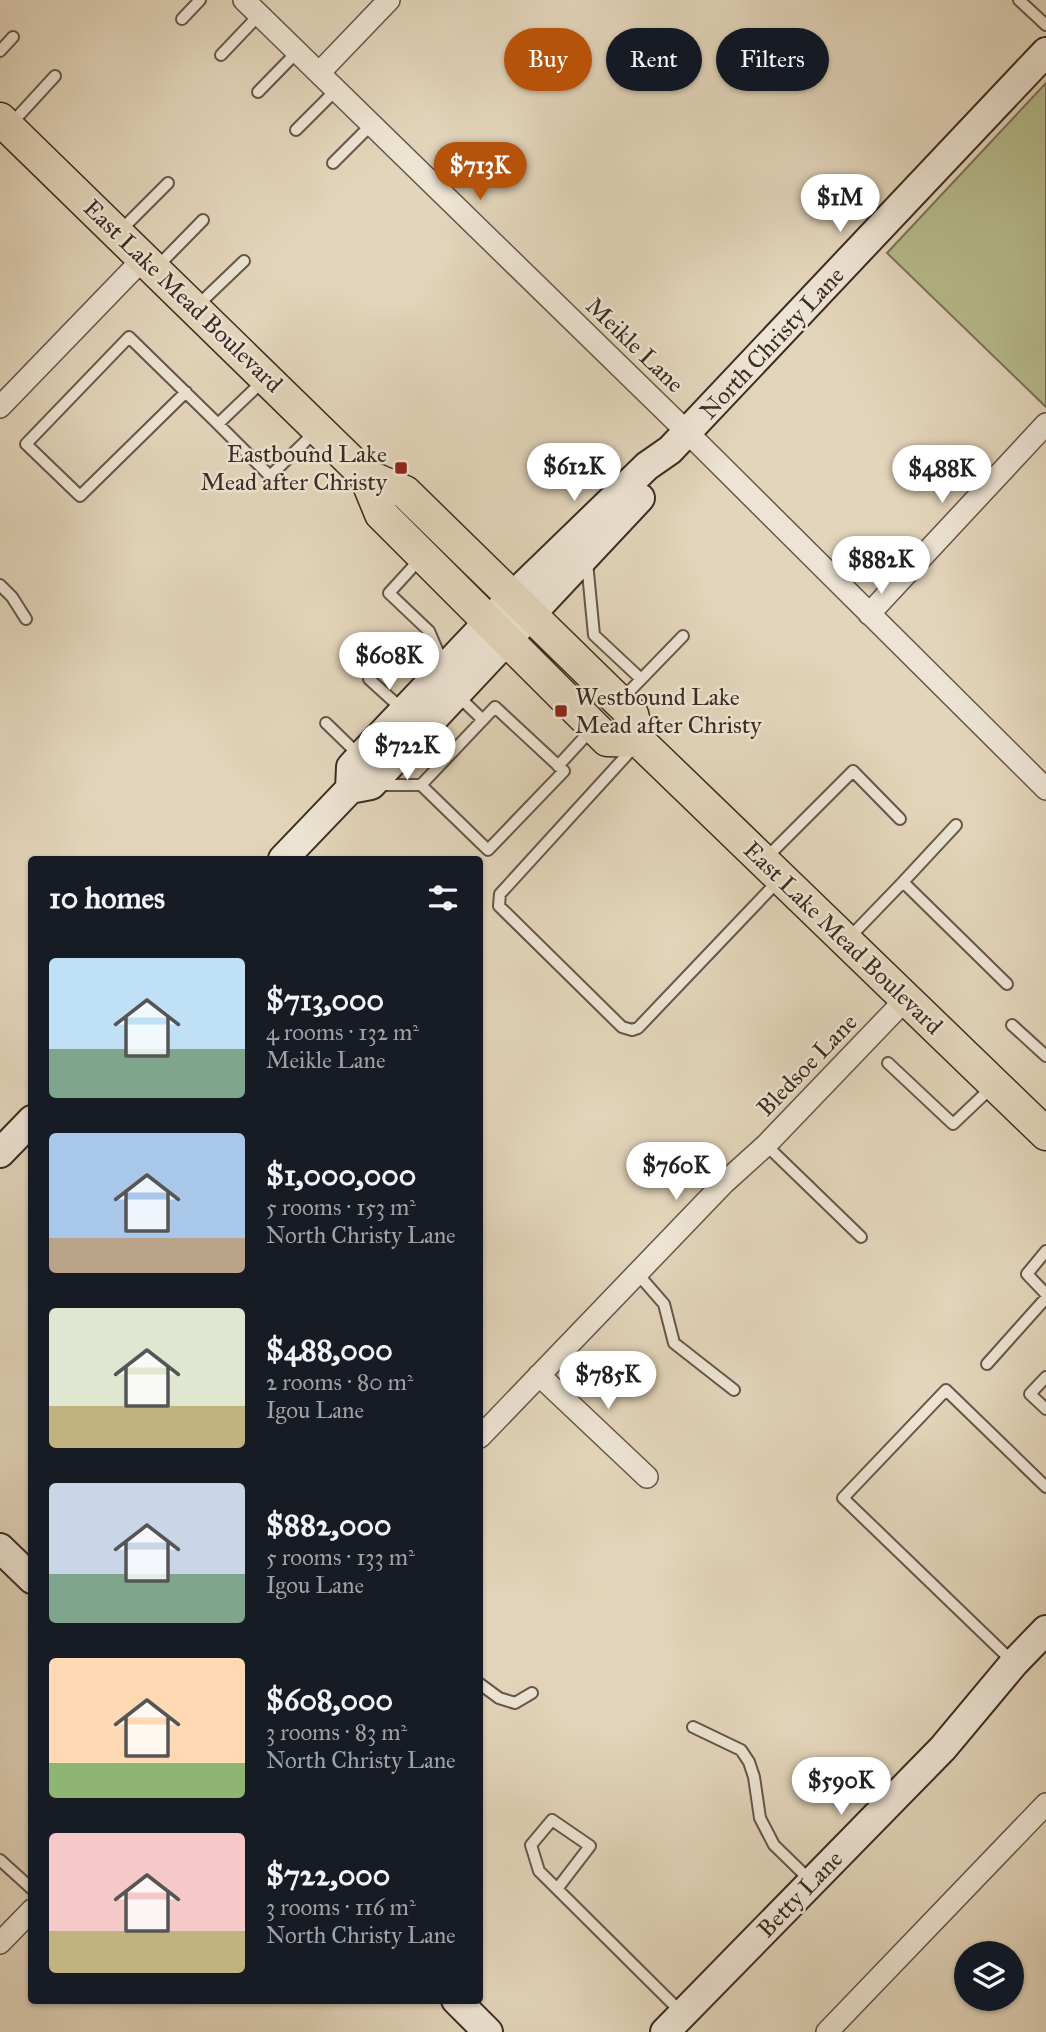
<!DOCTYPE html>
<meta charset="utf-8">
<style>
:root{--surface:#171b24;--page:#20242c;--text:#f1f3f6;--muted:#9ea1a6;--accent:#b45309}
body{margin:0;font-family:"IM FELL Great Primer",serif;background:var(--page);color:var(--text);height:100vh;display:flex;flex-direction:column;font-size:26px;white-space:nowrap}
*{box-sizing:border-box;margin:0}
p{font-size:23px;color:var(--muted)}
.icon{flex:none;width:38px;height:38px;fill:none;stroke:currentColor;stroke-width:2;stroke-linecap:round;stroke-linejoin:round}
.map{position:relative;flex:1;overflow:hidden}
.panel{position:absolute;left:28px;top:856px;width:455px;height:1148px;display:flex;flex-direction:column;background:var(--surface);border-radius:7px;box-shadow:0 2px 5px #0004}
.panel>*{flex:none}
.top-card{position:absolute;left:504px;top:28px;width:436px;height:63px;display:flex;gap:14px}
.tools{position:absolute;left:954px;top:1941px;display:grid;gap:14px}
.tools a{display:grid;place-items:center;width:70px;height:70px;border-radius:50%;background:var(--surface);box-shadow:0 2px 5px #0004;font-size:35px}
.price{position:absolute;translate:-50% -60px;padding:0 16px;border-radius:24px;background:#fff;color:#222;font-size:23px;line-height:46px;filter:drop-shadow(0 2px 4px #0008)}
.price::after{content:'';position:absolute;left:50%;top:42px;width:21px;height:16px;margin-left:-10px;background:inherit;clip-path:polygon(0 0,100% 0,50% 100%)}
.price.active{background:var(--accent);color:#fff}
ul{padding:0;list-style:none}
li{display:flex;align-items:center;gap:21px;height:175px;padding:0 21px}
li span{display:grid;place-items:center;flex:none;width:196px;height:140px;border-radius:7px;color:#555}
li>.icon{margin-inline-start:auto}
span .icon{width:84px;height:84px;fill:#fffc;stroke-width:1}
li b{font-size:30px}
h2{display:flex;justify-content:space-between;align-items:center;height:84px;padding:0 21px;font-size:30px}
.tag{padding:0 24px;border-radius:32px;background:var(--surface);box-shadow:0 2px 5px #0004;font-size:24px;line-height:63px}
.tag.active{background:var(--accent);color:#fff}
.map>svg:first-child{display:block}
</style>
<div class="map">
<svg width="1046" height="2032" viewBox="0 0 1046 2032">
<rect width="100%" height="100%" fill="#e3d5bb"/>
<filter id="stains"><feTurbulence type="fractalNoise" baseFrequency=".00286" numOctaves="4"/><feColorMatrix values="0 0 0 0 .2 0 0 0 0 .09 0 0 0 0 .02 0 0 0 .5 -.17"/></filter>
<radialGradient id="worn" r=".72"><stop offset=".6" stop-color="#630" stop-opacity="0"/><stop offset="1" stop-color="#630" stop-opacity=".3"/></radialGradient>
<path fill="#b7bc8d" stroke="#797458" stroke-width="2" d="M1046,83v324l-159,-154z"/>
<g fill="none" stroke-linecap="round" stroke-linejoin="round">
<defs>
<path id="lane" d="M1019,0l27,25
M182,19l18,-19
M0,51l13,-14
M221,55l38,-40
M258,92l39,-40
M10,125l45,-49
M296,130l40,-40
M333,163l38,-38
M120,231l48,-48
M157,267l46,-47
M197,306l47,-45
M264,380l-46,44 52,52 46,-45
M186,392l-106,104 -54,-52 103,-107 89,87
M421,558l-32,35 40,38 15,35
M587,562l7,73 47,44
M0,585l12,12 14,22
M369,679l33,30
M457,695l26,25
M621,700l62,-64
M326,723l33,32
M635,746l-135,148 -1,12 123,121 10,3 6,-2 141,-148
M558,766l34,-37
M377,785h44l67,65 76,-79 -69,-64 -74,78
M765,859l88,-88 47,48
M903,882l53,-57
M848,939l55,-57 104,102
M1012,1025l34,31
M888,1063l65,61 40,-38
M766,1145l95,92
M1046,1251l-19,23 19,20
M637,1273l27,31 10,39 60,47
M987,1364l59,-66
M1046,1377l-16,17 16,15
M1012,1661l-169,-163 103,-108 100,97
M480,1684l19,14 16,5 17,-10
M693,1727l48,23 8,12 5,15 6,41 14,27 36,35
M0,1860l32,29
M557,1889l33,-43 -38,-26 -21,25 8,26 144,143"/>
<path id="street" d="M244,0l443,432 359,357
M319,73l70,-73
M0,407l144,-149
M869,614l177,-190
M539,1375l108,102
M480,1437l244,-254 42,-38 140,-146
M0,1943l32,-33
M827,2032l219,-228"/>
<path id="secondary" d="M350,789l1,-22 10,-11 151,-159 135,-131 23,-16 376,-398
M283,859l67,-70 21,-4 269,-287
M0,1153l32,-33
M0,1548l32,31
M456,2000l32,32
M665,2032l278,-284 71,-85 32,-33"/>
<path id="primary" d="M0,119l365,356 40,17 227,222 7,27 407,393
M365,475l16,39 226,226 32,1"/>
</defs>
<use href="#lane" stroke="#655649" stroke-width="14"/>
<use href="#street" stroke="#655649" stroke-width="24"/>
<use href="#secondary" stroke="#3b2c23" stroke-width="32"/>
<use href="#primary" stroke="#3b2c23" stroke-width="35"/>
<use href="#lane" stroke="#ede4d3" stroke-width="10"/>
<use href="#street" stroke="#ede4d3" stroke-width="21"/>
<use href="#secondary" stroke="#ede4d3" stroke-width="28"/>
<use href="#primary" stroke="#e3d5bb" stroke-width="32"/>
</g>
<g fill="#8f2418" stroke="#ede4d3" stroke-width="2.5">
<rect x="394" y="461" width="14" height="14" rx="3.5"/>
<rect x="554" y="704" width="14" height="14" rx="3.5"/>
</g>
<g text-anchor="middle" stroke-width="5" stroke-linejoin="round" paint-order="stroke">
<g font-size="24" fill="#3b2c23" stroke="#ede4d3">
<text transform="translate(183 296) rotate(44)" y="8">East Lake Mead Boulevard</text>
<text transform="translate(772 343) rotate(-47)" y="8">North Christy Lane</text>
<text transform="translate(635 345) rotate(44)" y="8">Meikle Lane</text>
<text transform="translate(843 938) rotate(44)" y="8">East Lake Mead Boulevard</text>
<text transform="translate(807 1065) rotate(-46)" y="8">Bledsoe Lane</text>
<text transform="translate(800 1894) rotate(-46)" y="8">Betty Lane</text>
</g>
<g font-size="24" fill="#3b2c23" stroke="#ede4d3" text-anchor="end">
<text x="387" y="462">Eastbound Lake<tspan x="387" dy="28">Mead after Christy</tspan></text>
<text x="575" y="705" text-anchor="start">Westbound Lake<tspan x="575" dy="28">Mead after Christy</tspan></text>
</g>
</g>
<rect width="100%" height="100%" filter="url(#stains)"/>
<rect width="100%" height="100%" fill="url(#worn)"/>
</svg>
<div class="tools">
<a><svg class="icon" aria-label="layers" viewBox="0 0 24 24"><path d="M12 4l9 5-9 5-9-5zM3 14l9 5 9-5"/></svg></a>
</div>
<b class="price active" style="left:480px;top:202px">$713K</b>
<b class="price" style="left:840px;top:234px">$1M</b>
<b class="price" style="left:574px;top:503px">$612K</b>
<b class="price" style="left:942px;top:505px">$488K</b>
<b class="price" style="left:881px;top:596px">$882K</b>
<b class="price" style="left:389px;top:692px">$608K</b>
<b class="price" style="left:407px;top:782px">$722K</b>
<b class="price" style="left:676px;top:1202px">$760K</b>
<b class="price" style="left:608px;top:1411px">$785K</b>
<b class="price" style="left:841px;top:1817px">$590K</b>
<div class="top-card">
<a class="tag active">Buy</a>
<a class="tag">Rent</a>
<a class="tag">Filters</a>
</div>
<section class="panel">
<h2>10 homes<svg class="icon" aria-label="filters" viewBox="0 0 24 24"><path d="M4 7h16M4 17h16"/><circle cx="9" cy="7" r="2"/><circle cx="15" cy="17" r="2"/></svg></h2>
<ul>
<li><span style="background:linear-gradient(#bfe0f5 65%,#7fa58c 0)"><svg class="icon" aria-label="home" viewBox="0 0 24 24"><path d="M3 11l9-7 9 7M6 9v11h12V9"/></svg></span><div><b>$713,000</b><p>4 rooms · 132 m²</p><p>Meikle Lane</p></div></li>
<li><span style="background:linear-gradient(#a9c7e8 75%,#b9a48a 0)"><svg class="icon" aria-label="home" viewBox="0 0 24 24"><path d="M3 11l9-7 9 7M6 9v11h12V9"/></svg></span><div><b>$1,000,000</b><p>5 rooms · 153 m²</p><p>North Christy Lane</p></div></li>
<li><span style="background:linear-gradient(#dfe7d0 70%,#c2b280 0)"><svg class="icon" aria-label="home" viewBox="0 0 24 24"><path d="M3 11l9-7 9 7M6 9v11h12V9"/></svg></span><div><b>$488,000</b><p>2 rooms · 80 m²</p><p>Igou Lane</p></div></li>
<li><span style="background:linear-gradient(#c9d6e8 65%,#7fa58c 0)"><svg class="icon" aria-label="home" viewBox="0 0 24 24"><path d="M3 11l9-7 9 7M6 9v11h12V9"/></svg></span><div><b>$882,000</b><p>5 rooms · 133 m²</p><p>Igou Lane</p></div></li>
<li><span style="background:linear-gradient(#ffd9b3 75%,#8fb573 0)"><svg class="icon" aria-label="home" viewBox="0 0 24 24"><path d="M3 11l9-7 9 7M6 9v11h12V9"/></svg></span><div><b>$608,000</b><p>3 rooms · 83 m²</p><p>North Christy Lane</p></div></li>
<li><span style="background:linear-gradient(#f6c9c9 70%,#c2b280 0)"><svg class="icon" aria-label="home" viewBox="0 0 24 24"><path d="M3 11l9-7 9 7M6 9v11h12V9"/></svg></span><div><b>$722,000</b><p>3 rooms · 116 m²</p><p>North Christy Lane</p></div></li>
</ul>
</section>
</div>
